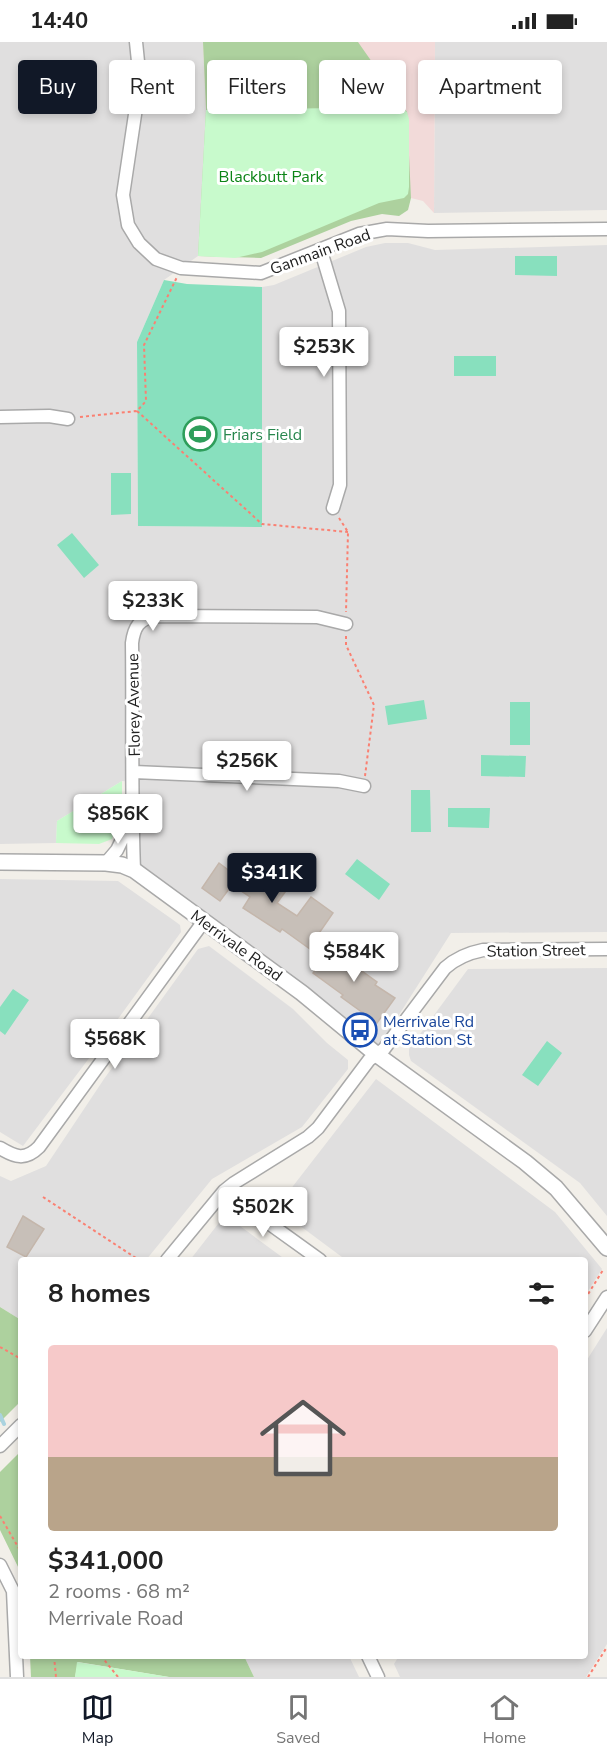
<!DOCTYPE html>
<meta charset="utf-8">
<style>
:root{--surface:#fff;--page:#f2f2f2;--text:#222;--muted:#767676;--line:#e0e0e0;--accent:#111827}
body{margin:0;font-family:"Nunito Sans",sans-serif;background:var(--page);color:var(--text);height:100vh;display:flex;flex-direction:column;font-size:22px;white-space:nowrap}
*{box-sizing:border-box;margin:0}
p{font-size:20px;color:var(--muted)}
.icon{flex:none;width:33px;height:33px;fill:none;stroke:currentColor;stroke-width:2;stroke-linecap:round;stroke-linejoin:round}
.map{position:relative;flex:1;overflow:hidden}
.drawer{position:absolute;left:18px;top:1215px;width:570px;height:402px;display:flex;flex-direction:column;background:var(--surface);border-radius:6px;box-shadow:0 3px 9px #0003}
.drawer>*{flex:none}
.guide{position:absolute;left:18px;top:18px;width:572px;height:54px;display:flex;gap:12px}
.price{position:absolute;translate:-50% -51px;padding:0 14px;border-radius:6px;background:#fff;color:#222;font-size:20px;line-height:39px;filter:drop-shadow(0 2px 3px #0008)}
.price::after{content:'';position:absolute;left:50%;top:36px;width:18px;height:14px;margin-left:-9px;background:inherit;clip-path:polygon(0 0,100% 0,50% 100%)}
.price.on{background:var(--accent);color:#fff}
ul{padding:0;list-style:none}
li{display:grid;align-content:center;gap:12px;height:318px;padding:0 30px}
li span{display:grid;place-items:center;height:186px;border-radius:6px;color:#555}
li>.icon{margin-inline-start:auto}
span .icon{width:108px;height:108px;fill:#fffc;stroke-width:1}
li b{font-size:26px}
h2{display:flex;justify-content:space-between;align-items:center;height:72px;padding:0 30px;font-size:26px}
.chip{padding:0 21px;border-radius:6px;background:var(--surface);box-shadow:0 3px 9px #0003;font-size:21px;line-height:54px}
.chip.on{background:var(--accent);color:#fff}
.status{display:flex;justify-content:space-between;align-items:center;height:42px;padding:0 30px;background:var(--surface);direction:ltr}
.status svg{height:16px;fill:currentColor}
.tabs{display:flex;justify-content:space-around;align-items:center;height:84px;border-top:2px solid var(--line);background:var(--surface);font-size:16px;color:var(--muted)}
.tabs a{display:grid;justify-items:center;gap:3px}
.tabs .on{color:var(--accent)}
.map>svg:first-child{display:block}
</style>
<div class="status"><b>14:40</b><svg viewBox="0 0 49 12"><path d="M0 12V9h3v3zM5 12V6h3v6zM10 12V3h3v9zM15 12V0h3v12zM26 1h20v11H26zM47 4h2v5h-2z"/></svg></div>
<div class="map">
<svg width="607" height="1635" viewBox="0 0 607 1635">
<rect width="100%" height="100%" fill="#f2efe9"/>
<path fill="#e0dfdf" d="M0,0h203l3,68 -8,146 -34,24 -27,62 1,184 124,1v-240l12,-2 92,-38 19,-4h23l27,7 172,-5v687l-156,1 -75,118 -239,-184 -2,-85 -13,-1 -65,40 -1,22 -56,1z
M435,0h172v168l-173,3z
M0,837l118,2 58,41 4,3 1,7 -79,109 -79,105 -23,-14z
M209,904l84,63 34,34 21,17v9l-46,58 -90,52 -66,81h-125v60l-21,-13v-131l11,5 35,-15 58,-87 94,-130z
M607,926v248l-27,-33 -169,-122 -2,-6v-6l59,-80z
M376,1037l179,133 47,57 -17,27v-36h-239l-70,-52z
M225,1173l61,45h-96z
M607,1286v316l-21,33h-186l-6,-13 5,-8h186v-293z
M244,1614h105l10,21h-105z"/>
<path fill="#f2dad9" d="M203,0h232l-1,171 -11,-12 -12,-3 -12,2 -193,-90z"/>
<path fill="#add19e" d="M203,0h155l49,70 4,86 -3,12 -9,6 -17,-2 -31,7 -90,37 -63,-2 8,-146z
M0,1265l21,13v81l-21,21z
M21,1409v122l-21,-43v-58z
M30,1614h214l10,21h-85l-91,-15 -3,15h-44z"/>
<path fill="#c8facc" d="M399,65l8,5 2,7v68l-1,7 -4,4 -25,5 -117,49 -27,6 -37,-2 8,-146z
M122,739v21l-10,37 -13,5 -43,-1 1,-22z
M77,1620l92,15h-94z"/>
<path fill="#88e0be" d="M515,214h42v20l-42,-1z
M164,238l23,4 75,3v240l-124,-1 -1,-184z
M454,314h42v20h-42z
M111,431h20v41l-20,1z
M72,491l27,32 -15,13 -27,-33z
M424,658l3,19 -39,6 -3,-19z
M510,660h20v43h-20z
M481,713l45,1 -1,21 -44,-1z
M411,748h19l1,42h-20z
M448,766h42l-1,20 -41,-1z
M357,817l33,25 -11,16 -34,-26z
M13,947l16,11 -24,35 -5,-4v-24z
M547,999l15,12 -24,33 -16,-11z"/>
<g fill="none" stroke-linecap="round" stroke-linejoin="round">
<path stroke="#aad3df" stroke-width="4" d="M0,1373l4,9"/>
</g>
<path fill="#c7bfb8" stroke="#c4b6ab" stroke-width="1.5" d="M219,821l24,18 5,-6 12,8 9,-13 15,10 -2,3 6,5 -11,15 20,13 14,-19 22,16 -18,26 2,1 -7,9 -28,-20 -2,3 -37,-24 7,-11 -18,-12 -12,16 -18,-13z
M343,898l13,8 -5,6 9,6 -5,6 22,16 -2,3 20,13 -18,25 -36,-26 2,-2 -30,-22 7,-10 5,3z
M23,1174l21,13 -18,28 -19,-10z"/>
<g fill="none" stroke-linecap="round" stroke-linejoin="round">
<defs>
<path id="minor" d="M136,0l4,39 -17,114 5,30 11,18 17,16 25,9 80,5 98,-39 28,-5 41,2 179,-2
M321,209l18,60 1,174 -7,23
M0,375l49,-1 19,3
M134,730l205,9 25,5
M106,821l11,-13 13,-27
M134,828c-3,-76 -1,-151 -2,-227 2,-16 7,-24 23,-27l162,1 29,7
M0,1106c15,9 25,13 39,-1l165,-226
M224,1149l96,69
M167,1218l57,-69 10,-8 74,-46 10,-9 51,-68 15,-11 61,-81c11,-10 23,-15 38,-18l124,-1
M585,1289l22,-34
M0,1404l21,-21
M0,1523l13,26 4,86
M368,1614l10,21"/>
<path id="tertiary" d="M0,820l106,1 16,2 12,5 168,123 74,61 149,108 31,26 51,60"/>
</defs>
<use href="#minor" stroke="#a9a9a9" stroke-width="15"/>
<use href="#tertiary" stroke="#a9a9a9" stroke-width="18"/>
<path stroke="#fa8072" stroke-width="2" stroke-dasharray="3 3" stroke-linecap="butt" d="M137,369l125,113 86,8
M80,375l57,-6 9,-10 -2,-56 33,-68
M339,476l9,14 -2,80
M346,594v9l28,60 -9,71
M43,1155l96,63
M585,1257l18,-29
M0,1305l21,12
M0,1474l21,36
M54,1614l2,21
M101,1614l17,21
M588,1635l19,-30"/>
<use href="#minor" stroke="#fff" stroke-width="12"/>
<use href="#tertiary" stroke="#fff" stroke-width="15"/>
</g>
<defs>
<symbol id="stadium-ring" viewBox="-11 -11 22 22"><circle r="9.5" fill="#fff" stroke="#2e9e5b" stroke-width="1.5"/><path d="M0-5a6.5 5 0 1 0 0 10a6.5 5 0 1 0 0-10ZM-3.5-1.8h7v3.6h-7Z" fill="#2e9e5b"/></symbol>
<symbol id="bus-ring" viewBox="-11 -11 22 22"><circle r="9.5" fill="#fff" stroke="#1a4fb4" stroke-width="1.5"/><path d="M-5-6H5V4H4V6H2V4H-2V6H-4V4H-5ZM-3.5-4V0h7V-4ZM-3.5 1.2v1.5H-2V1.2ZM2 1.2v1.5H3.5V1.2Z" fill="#1a4fb4"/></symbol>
</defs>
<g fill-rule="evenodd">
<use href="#stadium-ring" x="181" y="373" width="38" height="38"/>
<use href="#bus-ring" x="341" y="969" width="38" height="38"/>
</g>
<g text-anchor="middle" stroke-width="6" stroke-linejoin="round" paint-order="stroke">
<g font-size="16" fill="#0c8416" stroke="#fff">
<text x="271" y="140">Blackbutt Park</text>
</g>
<g font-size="16" fill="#222" stroke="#fff">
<text transform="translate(320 209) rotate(-20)" y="6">Ganmain Road</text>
<text transform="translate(133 663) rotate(-91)" y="6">Florey Avenue</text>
<text transform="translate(237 903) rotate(36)" y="6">Merrivale Road</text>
<text transform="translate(536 908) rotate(-1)" y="6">Station Street</text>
</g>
<g font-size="16" fill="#27864d" stroke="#fff" text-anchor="start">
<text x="223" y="398">Friars Field</text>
</g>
<g font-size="16" fill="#164399" stroke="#fff" text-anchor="start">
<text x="383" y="985">Merrivale Rd<tspan x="383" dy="18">at Station St</tspan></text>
</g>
</g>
</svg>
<b class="price" style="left:324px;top:336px">$253K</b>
<b class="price" style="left:153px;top:590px">$233K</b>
<b class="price" style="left:247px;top:750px">$256K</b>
<b class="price" style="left:118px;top:803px">$856K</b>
<b class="price on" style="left:272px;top:862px">$341K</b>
<b class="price" style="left:354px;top:941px">$584K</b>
<b class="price" style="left:115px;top:1028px">$568K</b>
<b class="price" style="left:263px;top:1196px">$502K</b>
<div class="guide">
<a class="chip on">Buy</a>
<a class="chip">Rent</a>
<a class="chip">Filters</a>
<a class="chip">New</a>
<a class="chip">Apartment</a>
</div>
<section class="drawer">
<h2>8 homes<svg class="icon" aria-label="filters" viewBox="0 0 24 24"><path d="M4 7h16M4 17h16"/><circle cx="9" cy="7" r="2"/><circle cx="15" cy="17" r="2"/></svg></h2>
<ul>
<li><span style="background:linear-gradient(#f6c9c9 60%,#b9a48a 0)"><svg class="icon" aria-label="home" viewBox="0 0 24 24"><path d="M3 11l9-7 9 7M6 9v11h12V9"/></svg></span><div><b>$341,000</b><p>2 rooms · 68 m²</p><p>Merrivale Road</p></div></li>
</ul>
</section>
</div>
<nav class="tabs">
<a class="on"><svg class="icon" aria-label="map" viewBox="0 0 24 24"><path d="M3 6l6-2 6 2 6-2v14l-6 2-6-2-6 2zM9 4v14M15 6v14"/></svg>Map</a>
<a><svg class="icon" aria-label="saved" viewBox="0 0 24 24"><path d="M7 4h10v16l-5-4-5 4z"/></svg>Saved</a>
<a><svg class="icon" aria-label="home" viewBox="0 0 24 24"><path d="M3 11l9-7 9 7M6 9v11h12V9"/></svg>Home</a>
</nav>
